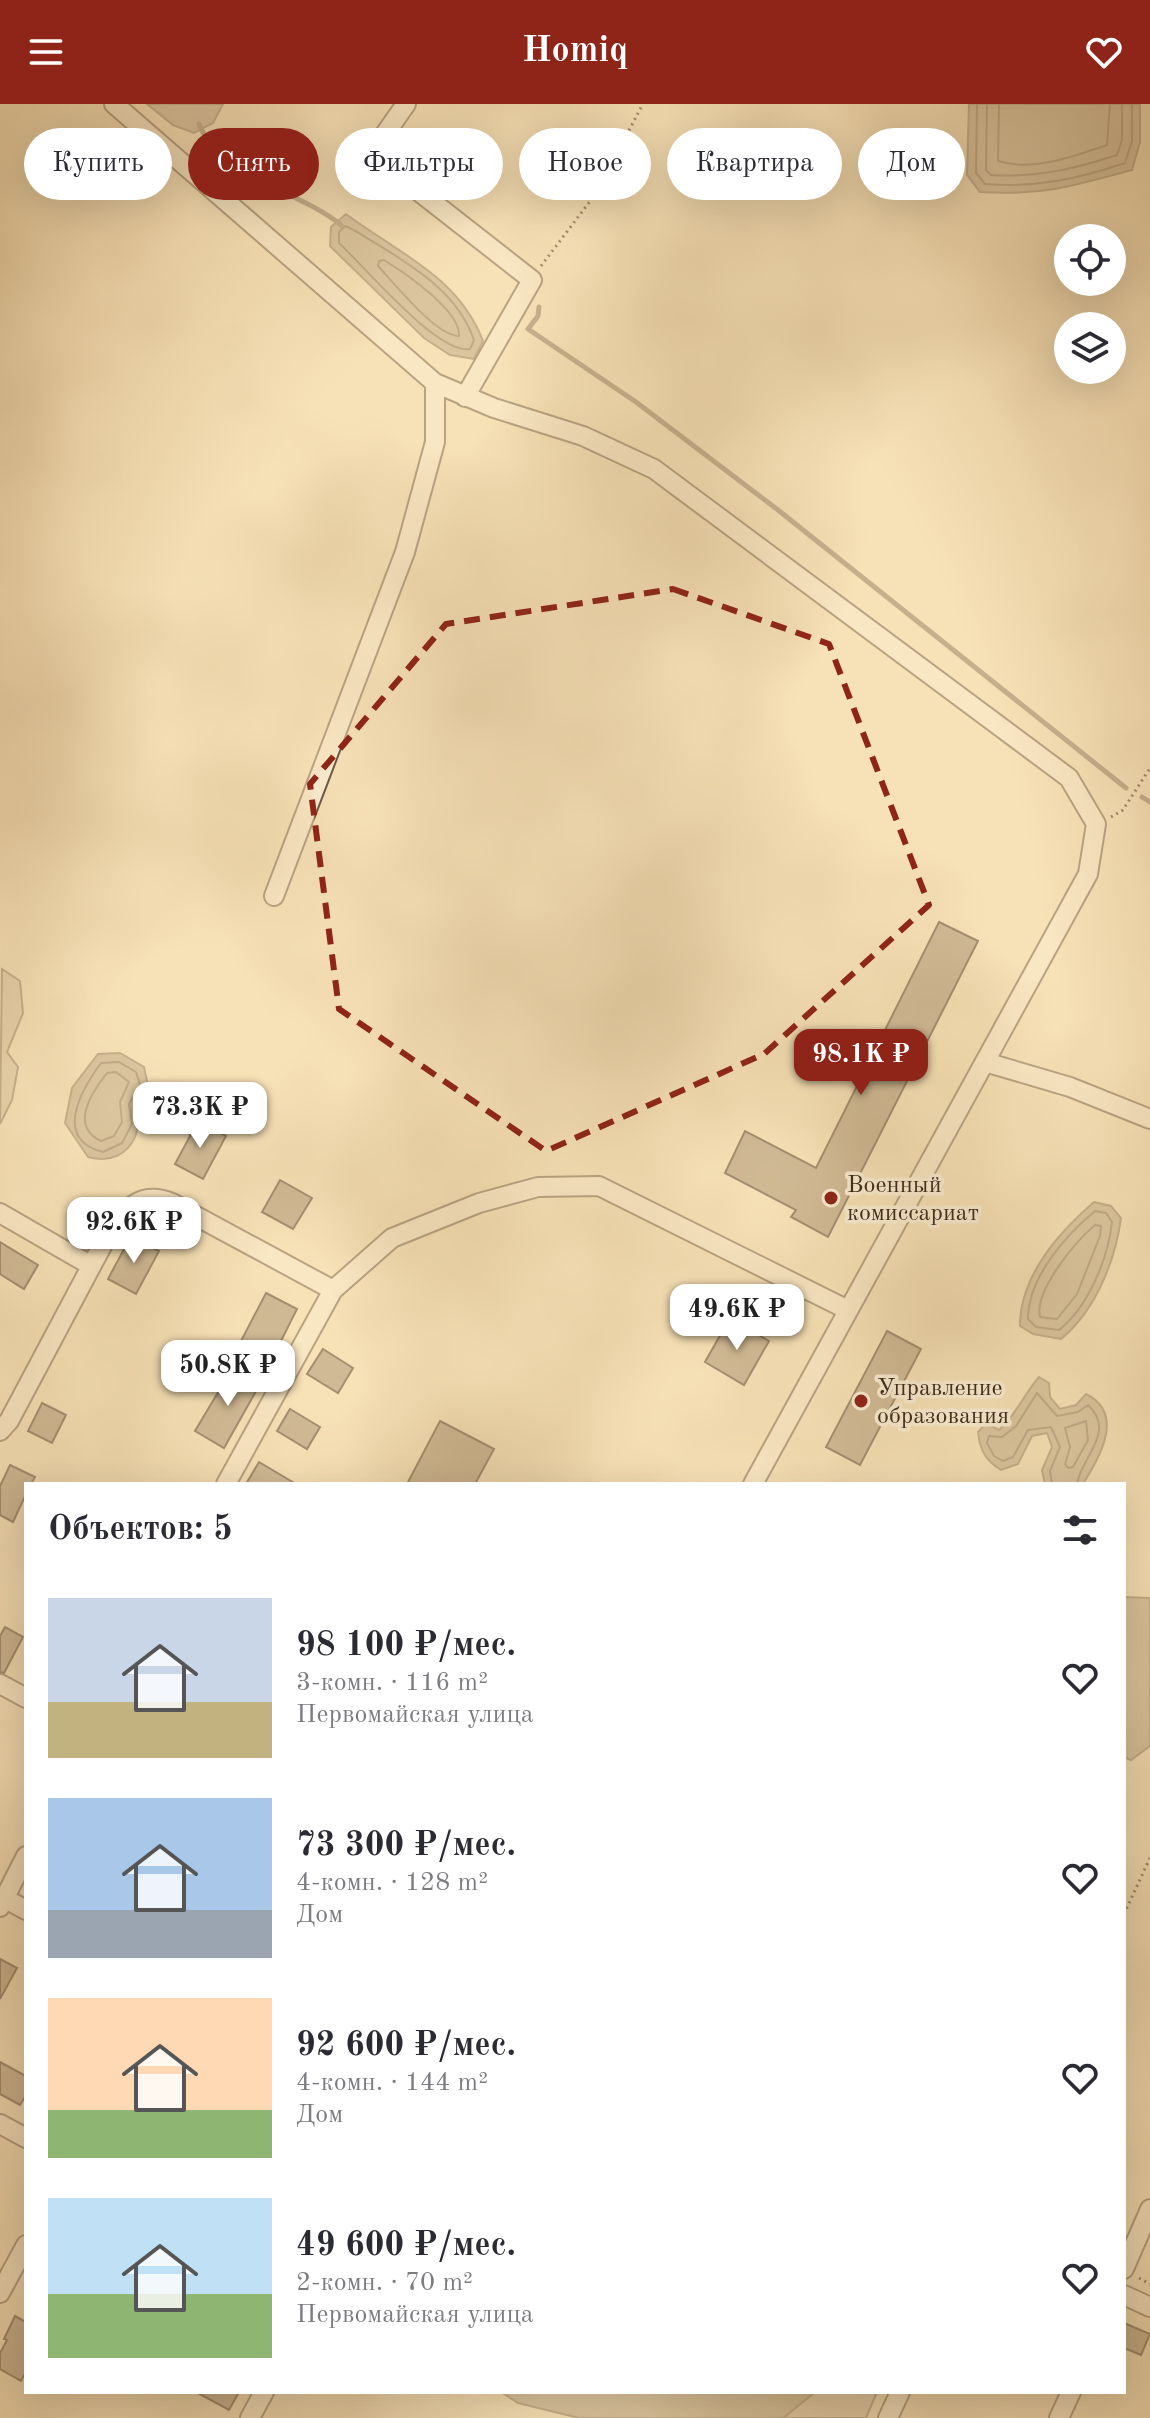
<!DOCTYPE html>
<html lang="ru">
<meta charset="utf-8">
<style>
:root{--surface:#fff;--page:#f7f7f7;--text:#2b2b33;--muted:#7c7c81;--accent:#8f2418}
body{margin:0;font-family:"Old Standard TT",serif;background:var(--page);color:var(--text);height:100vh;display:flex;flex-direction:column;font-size:30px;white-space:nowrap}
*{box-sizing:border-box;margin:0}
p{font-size:26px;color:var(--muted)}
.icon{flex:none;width:44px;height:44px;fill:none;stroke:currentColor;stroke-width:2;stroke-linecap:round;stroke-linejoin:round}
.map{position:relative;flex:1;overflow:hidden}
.sheet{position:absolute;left:24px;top:1378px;width:1102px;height:912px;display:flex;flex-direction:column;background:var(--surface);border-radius:0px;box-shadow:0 8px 32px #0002}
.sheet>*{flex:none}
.banner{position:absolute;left:24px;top:24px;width:1102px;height:72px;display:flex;gap:16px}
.fabs{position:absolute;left:1054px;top:120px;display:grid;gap:16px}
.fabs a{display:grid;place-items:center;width:72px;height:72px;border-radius:50%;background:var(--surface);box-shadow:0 8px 32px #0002;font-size:40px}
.price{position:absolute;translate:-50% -68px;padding:0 18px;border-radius:16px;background:#fff;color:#222;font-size:26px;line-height:52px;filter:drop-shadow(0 2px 4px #0008)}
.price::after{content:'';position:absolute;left:50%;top:48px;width:24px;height:18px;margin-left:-12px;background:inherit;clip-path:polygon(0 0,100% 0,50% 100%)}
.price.selected{background:var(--accent);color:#fff}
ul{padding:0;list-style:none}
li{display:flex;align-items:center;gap:24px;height:200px;padding:0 24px}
li span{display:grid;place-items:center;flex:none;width:224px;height:160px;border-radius:0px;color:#555}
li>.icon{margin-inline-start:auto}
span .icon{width:96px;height:96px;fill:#fffc;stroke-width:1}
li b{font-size:34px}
h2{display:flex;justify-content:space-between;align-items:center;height:96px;padding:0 24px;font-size:34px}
.chip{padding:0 28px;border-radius:36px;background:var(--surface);box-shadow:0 8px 32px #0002;font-size:28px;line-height:72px}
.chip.selected{background:var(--accent);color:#fff}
header{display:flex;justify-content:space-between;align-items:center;height:104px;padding:0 24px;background:var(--accent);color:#fff;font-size:36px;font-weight:600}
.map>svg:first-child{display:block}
</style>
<header><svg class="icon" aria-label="menu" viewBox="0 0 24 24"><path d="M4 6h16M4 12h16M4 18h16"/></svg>Homiq<svg class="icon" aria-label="heart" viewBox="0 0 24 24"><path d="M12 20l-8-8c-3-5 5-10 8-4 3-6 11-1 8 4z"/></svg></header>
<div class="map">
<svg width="1150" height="2314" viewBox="0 0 1150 2314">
<rect width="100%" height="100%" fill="#f7e1b7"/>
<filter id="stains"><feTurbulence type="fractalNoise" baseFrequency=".0025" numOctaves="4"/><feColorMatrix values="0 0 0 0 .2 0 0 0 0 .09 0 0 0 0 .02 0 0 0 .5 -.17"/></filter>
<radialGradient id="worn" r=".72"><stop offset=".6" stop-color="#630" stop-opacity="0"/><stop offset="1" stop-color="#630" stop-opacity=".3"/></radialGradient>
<path fill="#d8c29d" stroke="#8c765c" stroke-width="2" d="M2,865l18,12 3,32 -16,39 11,15 -6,33 -12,24z
M815,2288h62l-11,26h-83z"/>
<path fill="#b9a382" stroke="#897359" stroke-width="2" d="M147,0h76l-10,19 -19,10 -21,-8z
M969,0h171v38l-8,28c-58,16 -91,26 -152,22l-13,-17z
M346,110c52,39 112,62 137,127l-9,18 -24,-4 -26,-17 -94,-92 1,-19z
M120,949l24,14 4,19 -11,20c7,34 -14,60 -49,51l-23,-34 7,-35 26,-34z
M1094,1098l17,4 10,12c-6,44 -26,93 -60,121l-28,-5 -13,-8c0,-50 38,-93 74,-124z
M1039,1273l10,6 1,14 10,12 16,-4 10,-11c40,20 13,64 -3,90h-38l-3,-14 10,-23 -5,-14 -15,3 -14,28 -17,6c-16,-10 -21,-20 -23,-38l8,-9 13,7c17,-15 25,-36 40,-53z
M1124,1493l26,1v148l-19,14 -7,-3z
M501,2288h314l-32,26h-204l-61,-15z"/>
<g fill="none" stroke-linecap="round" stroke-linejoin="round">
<path stroke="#7c664f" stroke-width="2" d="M977,0l-1,69 9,11c50,4 93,-5 140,-21l7,-22v-37
M987,0l-1,66 5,5c45,3 83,-6 126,-20l5,-15v-36
M999,0l-1,57c33,11 77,-5 109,-16l3,-41
M345,122c9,3 18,10 27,15 41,25 86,52 102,99l-4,9c-33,5 -104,-81 -131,-106v-11z
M384,156c21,13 77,51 75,76 -23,0 -64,-52 -81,-70l1,-5z
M119,958l17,10 4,13 -11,19 3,20 -10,19 -19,9c-51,-13 -21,-63 -2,-89z
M116,968l13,10 -9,20 2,20 -8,14 -13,5c-32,-15 -9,-49 6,-68z
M1095,1107l11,2 6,9c-4,37 -24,85 -53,108l-23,-3 -8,-8c0,-41 37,-83 67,-108z
M1095,1121l6,1 -1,10 -23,58 -20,25 -17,-2c-6,-26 35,-75 55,-92z
M1086,1317l2,19 -15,27 -5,1 -3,-4 5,-17 -5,-19z
M1052,1380l-2,-13 10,-24 -9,-20 -23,3 -15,27 -10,4 -9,-5 -7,-13 2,-7 13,1 14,-11 21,-33 20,23 21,-4 10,-7c29,27 -7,52 -11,79"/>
<path stroke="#897359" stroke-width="5" d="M199,20c21,54 100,66 142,101
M539,203l-1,9 -10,13 108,73 142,108 348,278
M1142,693l8,5"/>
</g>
<path fill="#9f896d" stroke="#402a1c" stroke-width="2" d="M939,818l39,19 -150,296 -37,-20 5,-7 -71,-37 20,-42 71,37z
M198,1017l28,15 -23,43 -28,-15z
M280,1076l32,18 -19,31 -31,-17z
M131,1132l28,15 -23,43 -28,-15z
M0,1138l38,23 -14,24 -24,-15z
M266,1189l31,16 -24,48 -32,-16z
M730,1214l39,23 -25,44 -39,-23z
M887,1227l34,18 -61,116 -34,-18z
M323,1245l30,19 -15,25 -31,-19z
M232,1265l28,15 -36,64 -29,-17z
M42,1299l24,12 -14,28 -24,-12z
M290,1305l30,18 -13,22 -30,-18z
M440,1317l54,28 -19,35h-68z
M259,1358l37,22h-50z
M10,1361l25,12 -4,7h-5v10l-13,28 -13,-7v-29z
M5,1523l18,10 -19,36 -4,-1v-36z
M0,1855l17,9 -17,31z
M0,1958l26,14v19l-6,10 -20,-11z
M15,2212l11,6v50l-5,9 -21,-12v-16l7,-13 -3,-1z
M1124,2219l26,11 -9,21 -17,-7z
M196,2288h43l-10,18z"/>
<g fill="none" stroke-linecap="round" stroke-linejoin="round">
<defs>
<path id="minor" d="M114,0l321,279 59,25 89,28 71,33 415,309 27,46 -8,50 -335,610
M406,0l-35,50 161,126 -67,117
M274,792l131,-344 30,-110v-59
M985,958l85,25 80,32
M0,1109l90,52
M0,1327l9,-10 102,-192c16,-23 32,-38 61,-26l161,87
M226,1380l107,-194 59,-52 87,-35 59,-16 61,-1 249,124
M0,1580l26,14
M0,1792l26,14
M0,1803l26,-51
M0,2020l26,14
M1124,2165l26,-60
M0,2189l26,-48
M1124,2191l26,12
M250,2314l14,-26
M888,2314l12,-26
M1059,2314l12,-26"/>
</defs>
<use href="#minor" stroke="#6e5843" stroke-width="22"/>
<path stroke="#402a1c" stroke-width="3" stroke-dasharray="2 4" stroke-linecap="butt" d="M541,162l53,-70 49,-92
M1111,713l12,-7 27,-42
M1124,1810l26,-56
M1139,2174l11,6"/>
<use href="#minor" stroke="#faecd0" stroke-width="18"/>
</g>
<path d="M0 0H1150V2314H0ZM673,485l156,55 100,261 -165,149 -218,97 -207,-142 -29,-225 136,-160z" fill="#f7e1b7" fill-opacity=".55" fill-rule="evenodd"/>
<path fill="none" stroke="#8f2418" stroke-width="6" stroke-dasharray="16 10" stroke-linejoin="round" d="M673,485l156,55 100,261 -165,149 -218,97 -207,-142 -29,-225 136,-160z"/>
<g fill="#8f2418" stroke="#faecd0" stroke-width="3">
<circle cx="831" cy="1094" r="8"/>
<circle cx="861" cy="1297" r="8"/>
</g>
<g text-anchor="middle" stroke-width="7" stroke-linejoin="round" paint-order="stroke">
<g font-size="24" fill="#402a1c" stroke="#faecd0" text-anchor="start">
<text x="847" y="1088">Военный<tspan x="847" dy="28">комиссариат</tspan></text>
<text x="877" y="1291">Управление<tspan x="877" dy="28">образования</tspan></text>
</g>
</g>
<rect width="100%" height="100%" filter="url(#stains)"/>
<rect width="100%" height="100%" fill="url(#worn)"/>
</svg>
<div class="fabs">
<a><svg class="icon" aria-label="locate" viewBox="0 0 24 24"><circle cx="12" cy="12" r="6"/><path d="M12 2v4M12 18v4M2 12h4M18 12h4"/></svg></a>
<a><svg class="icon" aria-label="layers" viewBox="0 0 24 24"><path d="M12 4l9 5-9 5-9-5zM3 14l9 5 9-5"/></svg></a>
</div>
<b class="price selected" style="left:861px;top:993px">98.1K ₽</b>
<b class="price" style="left:200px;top:1046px">73.3K ₽</b>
<b class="price" style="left:134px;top:1161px">92.6K ₽</b>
<b class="price" style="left:737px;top:1248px">49.6K ₽</b>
<b class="price" style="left:228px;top:1304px">50.8K ₽</b>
<div class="banner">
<a class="chip">Купить</a>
<a class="chip selected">Снять</a>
<a class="chip">Фильтры</a>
<a class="chip">Новое</a>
<a class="chip">Квартира</a>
<a class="chip">Дом</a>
</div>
<section class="sheet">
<h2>Объектов: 5<svg class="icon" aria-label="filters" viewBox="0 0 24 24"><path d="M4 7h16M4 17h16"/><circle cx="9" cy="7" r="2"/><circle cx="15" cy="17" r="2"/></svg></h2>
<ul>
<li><span style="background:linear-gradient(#c9d6e8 65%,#c2b280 0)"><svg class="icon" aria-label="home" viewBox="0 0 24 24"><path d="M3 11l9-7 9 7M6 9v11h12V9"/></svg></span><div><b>98 100 ₽/мес.</b><p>3-комн. · 116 m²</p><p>Первомайская улица</p></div><svg class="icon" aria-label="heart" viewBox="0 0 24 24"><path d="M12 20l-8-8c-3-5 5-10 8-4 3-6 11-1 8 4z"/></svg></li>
<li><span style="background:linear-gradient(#a9c7e8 70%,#9aa5b1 0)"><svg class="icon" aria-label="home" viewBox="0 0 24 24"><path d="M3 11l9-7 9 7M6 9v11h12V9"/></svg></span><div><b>73 300 ₽/мес.</b><p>4-комн. · 128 m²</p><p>Дом</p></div><svg class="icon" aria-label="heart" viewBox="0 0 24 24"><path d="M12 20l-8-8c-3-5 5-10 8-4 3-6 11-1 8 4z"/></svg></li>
<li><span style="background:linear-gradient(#ffd9b3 70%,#8fb573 0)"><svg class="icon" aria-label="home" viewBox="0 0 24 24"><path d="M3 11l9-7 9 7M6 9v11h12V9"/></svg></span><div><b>92 600 ₽/мес.</b><p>4-комн. · 144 m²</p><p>Дом</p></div><svg class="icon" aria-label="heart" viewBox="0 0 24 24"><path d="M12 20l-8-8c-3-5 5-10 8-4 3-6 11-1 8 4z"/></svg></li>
<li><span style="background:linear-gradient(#bfe0f5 60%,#8fb573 0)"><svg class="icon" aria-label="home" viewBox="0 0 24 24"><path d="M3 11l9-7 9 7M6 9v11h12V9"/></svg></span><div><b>49 600 ₽/мес.</b><p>2-комн. · 70 m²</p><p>Первомайская улица</p></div><svg class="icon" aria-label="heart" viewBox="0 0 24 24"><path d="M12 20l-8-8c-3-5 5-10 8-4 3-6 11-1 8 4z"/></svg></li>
</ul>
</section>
</div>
